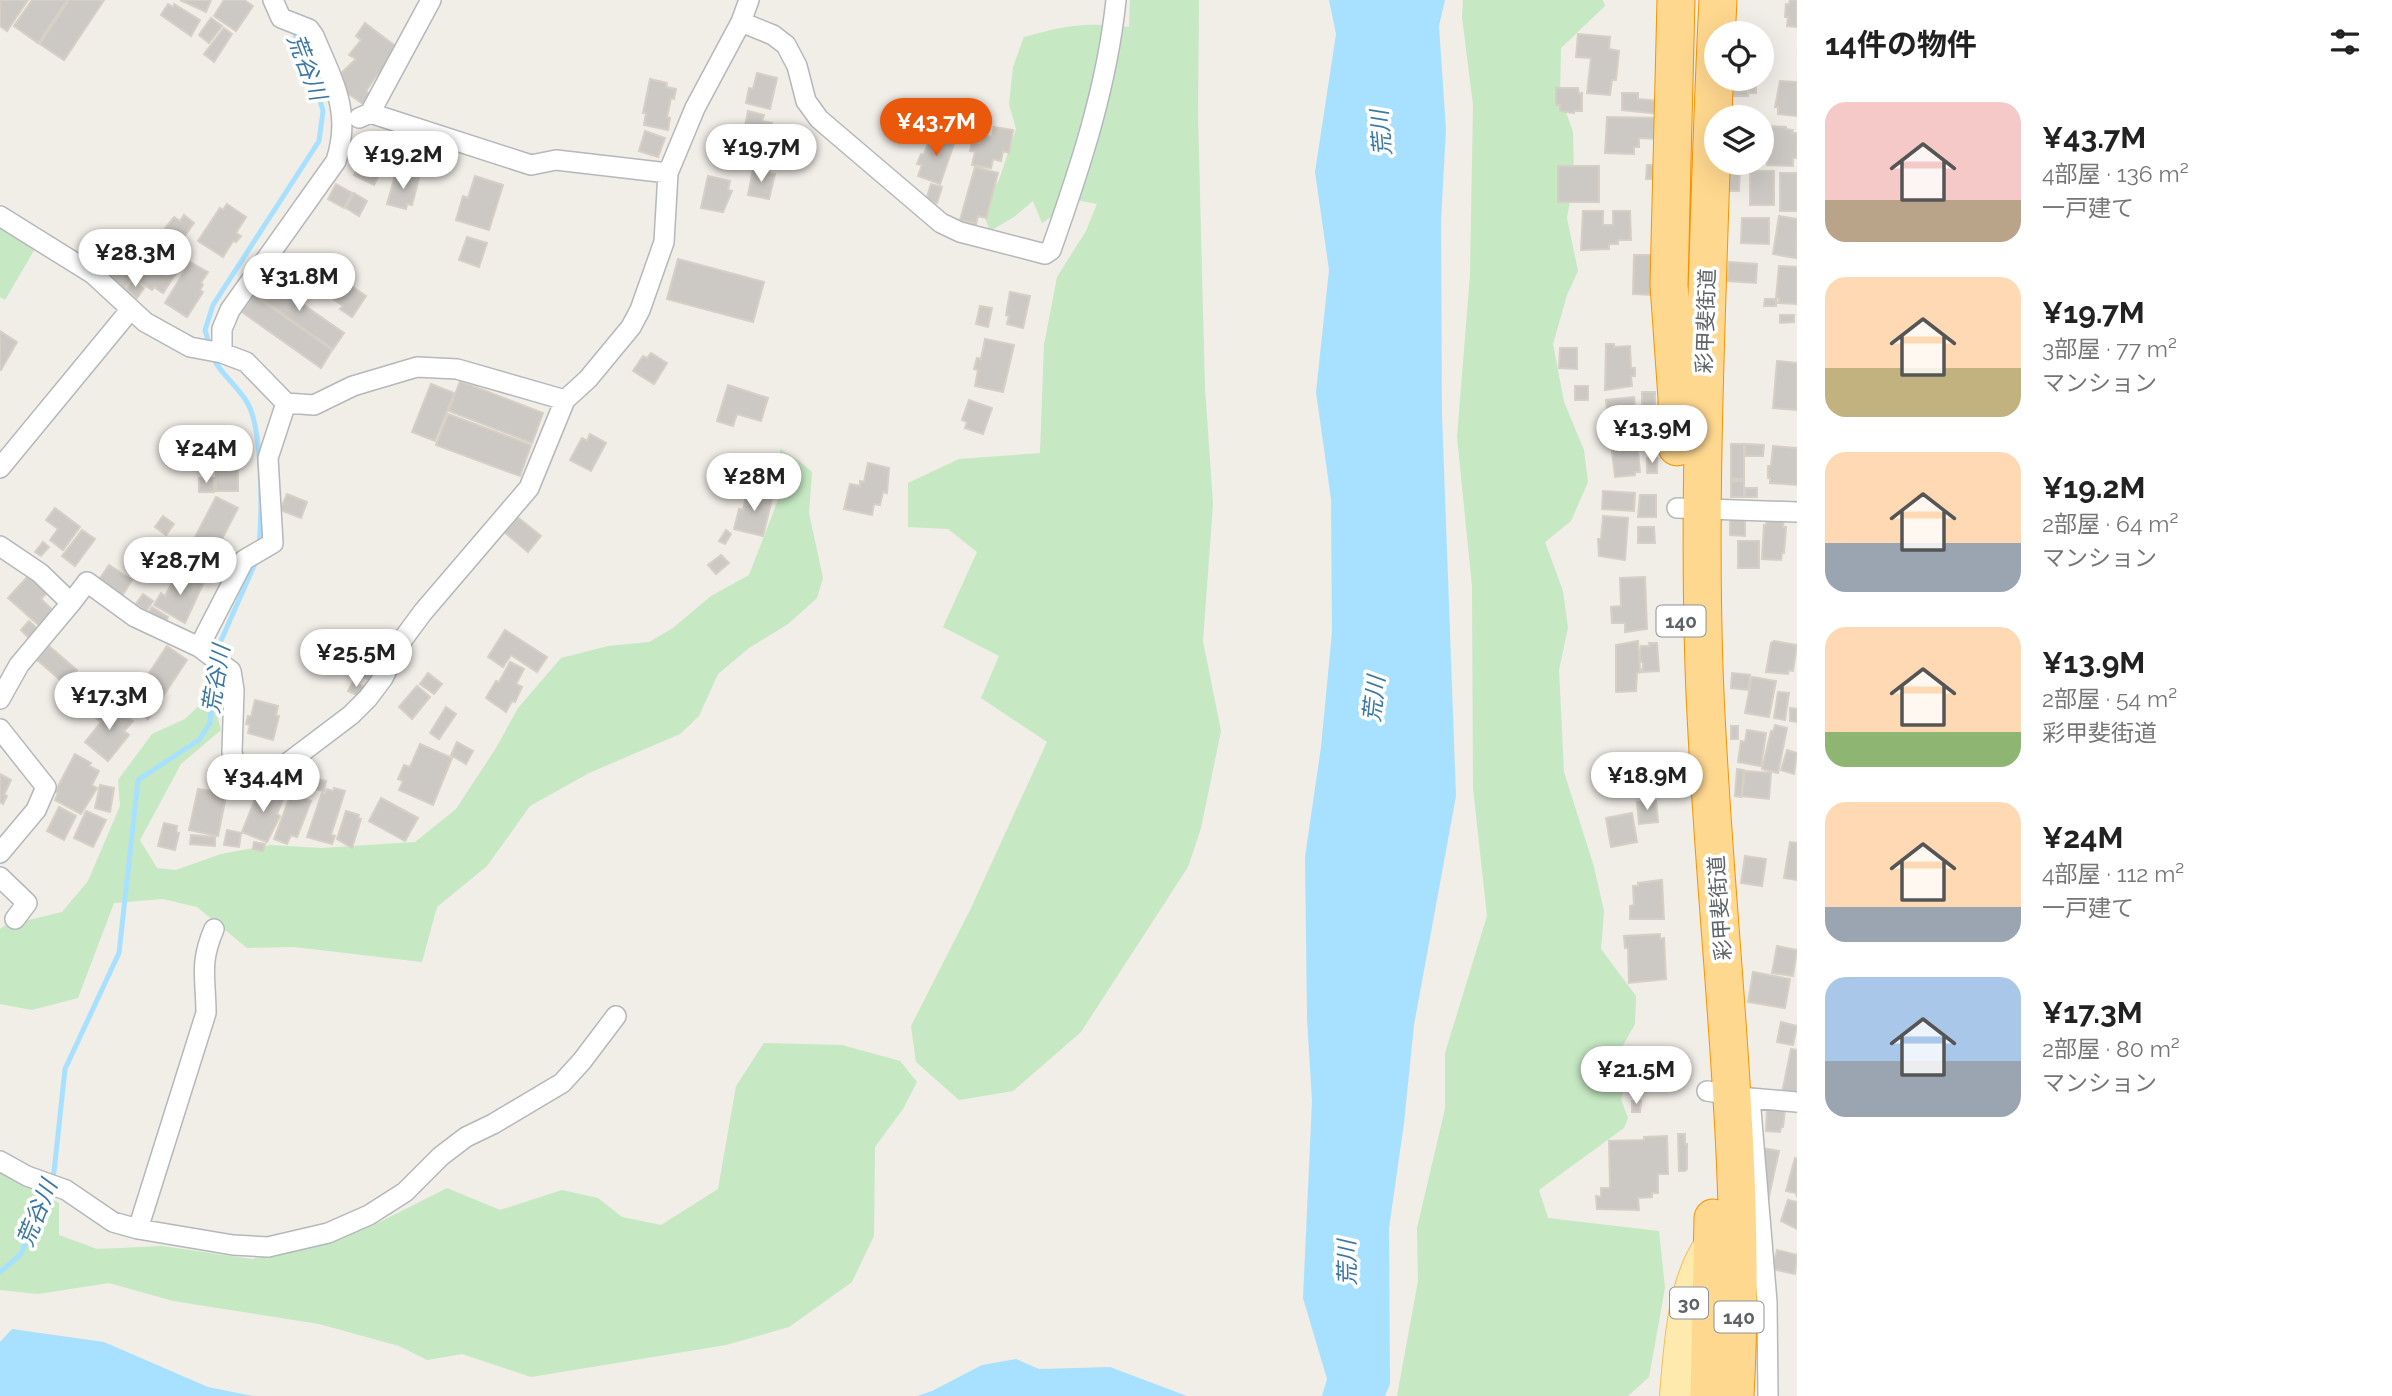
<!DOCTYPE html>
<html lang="ja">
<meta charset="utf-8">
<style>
:root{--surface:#fff;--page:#f6f6f6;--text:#222;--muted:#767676;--accent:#ea580c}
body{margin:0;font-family:Raleway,"Noto Sans JP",sans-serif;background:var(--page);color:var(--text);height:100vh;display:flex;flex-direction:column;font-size:26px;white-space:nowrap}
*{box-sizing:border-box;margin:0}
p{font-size:23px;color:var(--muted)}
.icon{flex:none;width:38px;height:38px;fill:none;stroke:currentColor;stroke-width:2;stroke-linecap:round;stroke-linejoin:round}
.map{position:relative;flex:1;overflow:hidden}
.sheet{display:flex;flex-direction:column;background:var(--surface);width:595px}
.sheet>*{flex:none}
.fabs{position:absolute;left:1704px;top:21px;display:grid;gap:14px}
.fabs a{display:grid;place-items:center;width:70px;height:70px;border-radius:50%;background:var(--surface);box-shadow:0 7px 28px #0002;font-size:35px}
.price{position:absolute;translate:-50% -60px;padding:0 16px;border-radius:24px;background:#fff;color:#222;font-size:23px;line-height:46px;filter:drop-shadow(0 2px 4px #0008)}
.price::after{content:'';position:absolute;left:50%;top:42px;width:21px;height:16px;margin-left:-10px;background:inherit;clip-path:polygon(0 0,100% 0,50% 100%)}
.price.on{background:var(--accent);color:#fff}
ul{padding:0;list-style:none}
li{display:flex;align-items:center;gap:21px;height:175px;padding:0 28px}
li span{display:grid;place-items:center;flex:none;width:196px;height:140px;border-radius:21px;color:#555}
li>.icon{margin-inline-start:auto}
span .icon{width:84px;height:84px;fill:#fffc;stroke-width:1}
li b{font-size:30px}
h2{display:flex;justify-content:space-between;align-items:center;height:84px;padding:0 28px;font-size:30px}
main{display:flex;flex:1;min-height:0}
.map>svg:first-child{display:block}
</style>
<main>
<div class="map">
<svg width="1797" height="1396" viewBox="0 0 1797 1396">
<rect width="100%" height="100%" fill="#f1ede7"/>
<path fill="#c6e8c3" d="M1130,0h69l-1,116 7,272 8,116 -10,137 18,90 -20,97 -13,39 -107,165 -68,59 -54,9 -43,-38 -5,-36 60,-118 76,-166 -66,-44 18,-42 -56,-29 34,-75 -29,-23 -40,-2v-44l51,-24 81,-6 4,-108 13,-68 29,-46 11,-27 -20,-4 -35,23 -9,-22 -19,16 -24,14 -9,-23 18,-28 17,-51 -7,-25 4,-37 11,-30c42,-12 62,-15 105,-10z
M1463,0h140l2,6 -44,42 -1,47 13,37 1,46 -7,40 11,53 -11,24 -14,49 11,58 20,48 4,32 -17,39 -26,21 18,49 5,37 -9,42 5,102 30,95 10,44 -3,38 35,47 -1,28 -14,25 10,22 -10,28 7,19 -4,10 -85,62 9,28 111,13 6,57 -16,89 -21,19h-231l21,-115 -1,-53 28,-119v-56l42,-137 -14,-128 -1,-202 -15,-149 13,-162 3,-170 -11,-88z
M0,226l36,21 -31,53 -5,-3z
M780,449l18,11 14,12 -3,41 14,65 -6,20 -29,26 -39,24 -31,26 -19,42 -19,18 -91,39 -59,33 -43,60 -50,41 -15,55 -128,-15 -47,1 -50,-41 -34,-8 -49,4 -36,95 -46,12 -32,-6v-75l4,-3 58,-14 26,-31 32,-75 -2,-26 34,-46 33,-15 26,-25 10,36 -40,34 -41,76 17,28 19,2 45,-16 49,-9 51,3 94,-6 41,-33 40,-61 22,-40 43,-50 47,-12 41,-4 24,-14 38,-32 38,-21 31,-80z
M764,1043l78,2 58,16 17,21 -14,27 -28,38 -1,89 -22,46 -63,45 -63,18 -195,32 -69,-23 -35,6 -28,-14 -80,-22 -146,-23 -64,-18 -71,11 -38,-4v-117l59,30v32l38,14 65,-3 90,13 62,-12 60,-22 73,-37 53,22 62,-20 36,8 24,19 39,8 57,-36 18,-103z"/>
<path fill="#a8e1ff" d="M1329,0h116l-6,26 7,104 -5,91 1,193 14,382 -42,229 -10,98 -15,105 1,156 -5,12h-63l5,-17 -24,-81 9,-197 -5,-83 -2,-161 16,-110 11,-115 -1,-133 -15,-107 13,-122 -14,-98 21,-138z
M12,1329l92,13 104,45 45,9h-253v-54z
M1016,1359l23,10 71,-2 77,29h-270l15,-5 50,-26z"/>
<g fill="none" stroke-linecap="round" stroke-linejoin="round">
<path stroke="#a8e1ff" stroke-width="5" d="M210,347l-5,-17 8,-25 106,-164 4,-30 -7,-26 -23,-56
M213,356c4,15 27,32 35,48 15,28 14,110 11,142
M216,652l41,-93
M51,1179l3,-7 11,-103 54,-116 19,-173 61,-40 11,-17 5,-57
M0,1272l21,-18 27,-66"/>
</g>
<path fill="#ccc8c3" stroke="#d6cfc5" stroke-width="2" d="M0,0h28l-21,31 -7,-5z
M32,0h35l-29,43 -24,-17z
M69,0h35l-40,60 -24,-16z
M180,0h31l-5,12z
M224,0h20l9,6 -17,25 -22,-15z
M1790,0h7v27l-10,-1 1,-9h-3l1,-13 3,1z
M168,4l5,3 1,-3 26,16 -9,16 -30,-21z
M211,18l11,8 -13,17 -10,-8z
M365,23l33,25 -17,30 -4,-3 -11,16 4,3 -7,10 -27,-19 7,-9 -3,-2 16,-15 -7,-4 12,-15 -5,-4z
M224,28l8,6 -18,28 -10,-8z
M1578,34l32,3 -1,12 10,2 -3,29h-4l-2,15 -23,-2 4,-35 -15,-1z
M757,73l20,5 -7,31 -24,-6 3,-15 4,1z
M650,79l17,4 -1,4 10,2 -2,10 -3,-1 -4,19 3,1 -2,12 -24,-5 2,-12h-3z
M1733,79h15v17h-15z
M1749,80h7v13h-7z
M1780,81l17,1v34l-19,-2v-7h-3z
M1556,88h22l1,6 3,-1v18h-8v2l-14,-2v-6h-4z
M1622,93h16v6l22,2v13l-38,-4z
M748,111l16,4 -2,6 10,2 -6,30 4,1 -3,14 -28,-6 2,-11 -7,-1 3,-11 5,2z
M1607,117l53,1 -1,21 -20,-1v9h-5v7l-29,-1z
M1769,126l17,1v2l7,1 -1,3h5v25h-4v8l-26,-1 1,-11h-4v-13l4,-3z
M994,127l19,3 -4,23 -6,-2 -2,10 -8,-2 -2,9 -19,-3 3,-13 -5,-1 2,-10 8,2 1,-8 11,2z
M645,131l20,7 -7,19 -19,-6z
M932,133l23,8 -15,43 -22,-8 4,-11 -5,-1 4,-10h3z
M776,135l9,2 -3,17 -10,-2z
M369,136l23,14 -18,35 -20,-10 4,-7 -4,-2z
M1647,165h14v14h-15z
M1558,166h41v36h-41z
M975,167l23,6 -12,45 -8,-2 -2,8 -16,-4z
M753,170l22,4 -6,25 -21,-4z
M1729,171h11l-1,20h-11z
M1750,171h24v34h-24z
M396,172l23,6 -7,27 -5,-1 -1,5 -19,-5z
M1780,173h17v38h-17z
M475,176l28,9 -14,45 -33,-10 7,-24 5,2z
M708,176l22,5 -2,9 4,1 -9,21 -22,-4z
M336,184l16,9 -8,15 -16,-9z
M931,184l11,3 -5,16 -11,-3z
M354,193l13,8 -8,15 -13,-8z
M227,204l19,13 -10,16 5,3 -5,6 -3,-1 -10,16 -25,-16 22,-33 3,2z
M1583,211h20v14h10v-14h17l1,29h-13v4h-9v5l-28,1z
M184,215l10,8 -17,24 -10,-8 2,-3 -6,-5 11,-14 6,4z
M1779,216l18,3 -1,39 -23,-4z
M1742,218h27v26l-28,-1z
M467,237l20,6 -8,24 -20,-7z
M161,246l23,15 -21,32 -9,-6 -2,3 -14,-9z
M1634,255h22l-1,40 -22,-1z
M678,259l86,23 -11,40 -86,-23z
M190,262l18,10 -7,11 2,2 -3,5 3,2 -16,25 -22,-14z
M1729,262l28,2 -1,19 -29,-2z
M1779,266l18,1v37l-19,-1 1,-5h-3z
M118,267l14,11 -8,10 -14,-10z
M265,278l79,55 -11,16 -79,-55z
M133,280l11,8 -7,10 -11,-9z
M346,282l20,14 -14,21 -12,-8 3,-3 -9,-6z
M1010,292l20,4 -7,32 -16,-4 2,-8 -3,-1z
M254,295l78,55 -11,18 -79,-56z
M1765,299h11v7h-12z
M980,306l12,2 -4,19 -12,-3z
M1780,315h14v7l-14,1z
M0,331l17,11 -16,28h-1z
M985,339l29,6 -11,47 -28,-6 3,-16 -4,-1 3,-11 4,1z
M1606,344h8v3l16,-1 1,22h4v8h-4l1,10 -27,4z
M1560,348h17v21l-18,-1z
M651,353l16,10 -13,21 -21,-13 10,-15 4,2z
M1777,361l20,2v47l-24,-2z
M460,381l83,32 -11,30 -83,-32z
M431,384l23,9 -19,48 -23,-9z
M728,385l40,13 -7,23 -24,-7 -4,12 -16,-5z
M1575,386h13v14h-13z
M1642,392h13v23l-13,-1z
M1634,397l3,34 -28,2 -3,-33z
M969,400l23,8 -9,26 -18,-6 2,-6 -5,-2z
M448,414l83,31 -11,31 -84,-31z
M590,434l16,9 -15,28 -21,-11 12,-22 5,3z
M1637,441l3,31h-5v3l-20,2 -4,-33z
M1731,444h13v35h-13z
M1745,444l19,1 -1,11h-18z
M1773,446l24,2v37l-27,-2v-5h-2v-12h3z
M759,455l20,5 -8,32 -21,-6z
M216,458h22v33h-22z
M1647,458h10v15h-10z
M868,463l21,5 -2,25 -4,-1 -3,13 -6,-1 -2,11 -28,-6 6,-25 10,2v-5l4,1z
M199,478h15v14h-15z
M1731,481h13v16h-13z
M748,488l25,7 -10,41 -29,-7 5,-20 4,1z
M1745,488h12v9h-12z
M1603,491l32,2 -1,18 -32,-2z
M287,494l20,8 -6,16 -21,-8z
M1640,495h16v22h-18z
M216,497l22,11 -16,31 4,2 -7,12 -25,-14z
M55,508l25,19 -17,23 -13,-10 8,-11 -12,-9z
M163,516l11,8 -8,11 -11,-8z
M516,516l25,20 -13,16 -25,-21z
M1603,516l25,2 -3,42 -26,-4 -1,-17h3z
M1730,516h15v20l-15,-1z
M1767,519h17l-1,8h3l-2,26h-2l-1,7 -19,-1 2,-34h2z
M1638,527h16l1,16h-17z
M82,530l13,9 -20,27 -13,-10z
M726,530l5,4 -6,10 -6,-3z
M1738,541h21v27h-21z
M43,542l6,5 -8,9 -6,-4z
M185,550l21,12 -9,16 -21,-11z
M721,555l8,8 -13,11 -8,-9z
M109,565l23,15 -10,16 -23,-16z
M179,570l24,14 -18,39 -31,-18 7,-12 4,3z
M30,574l19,17 -8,8 15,14 -14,15 -34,-30z
M1645,577l2,52 -22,3v-9h-13l-1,-16 10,-1 -1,-28z
M143,594l10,7 -7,10 -10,-7z
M152,607l16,10 -4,7 -16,-11z
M29,621l11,10 -9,9 -10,-10z
M505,630l42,27 -10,15 -26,-17 -8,12 -15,-10z
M1638,641l2,29 2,-1v3l-5,1 -1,18 -20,1v-47z
M1774,641l23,4 -4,26 -4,-1 -1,4 -22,-2 5,-29z
M360,642l23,11 -13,27 -24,-11z
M1649,643h8l2,28 -16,1v-10h-3l1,-16h9z
M49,646l28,24 -12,14 -28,-24z
M167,646l20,14 -39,59 -20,-14z
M510,662l14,7 -8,15 6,3 -7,15 -3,-1 -6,11 -20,-14 10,-17 3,1z
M428,673l14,11 -8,10 -14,-10z
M1732,673l18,2 -2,15 -17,-2z
M1752,677l24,4 -7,36 -24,-4z
M353,682l11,5 -5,9 -11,-5z
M417,686l13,11 -18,22 -13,-12z
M1778,692l11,1 -4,27 -11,-2z
M255,700l23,6 -2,9 3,1 -6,24 -25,-7 2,-8 -4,-1 2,-8 3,1z
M109,702l24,19 -9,10 5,4 -21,26 -23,-19 16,-20 -5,-4z
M446,707l10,7 -17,25 -9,-6z
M1790,708l7,1v13l-7,-1z
M1775,725l12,3 -9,45 -16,-4 9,-38 2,1z
M1731,726h7v13h-7z
M1747,730l19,3 -5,33 -23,-4 3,-21 4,1z
M457,742l16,9 -7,13 -15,-9z
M420,744l32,14 -19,47 -34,-15 4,-9 -5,-2 6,-14 6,2z
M1787,750l10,3 -3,21 -13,-4z
M75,754l16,9 -2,3 10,5 -7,14 5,3 -16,26 -26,-14 3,-7 -3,-1z
M1627,757l30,2 -1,30 -30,-2z
M1737,769l7,1 -3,27 -6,-1z
M1745,771l26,2 -2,26 -27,-3z
M0,774l11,6 -7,15 3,1 -4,8 -3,-2z
M316,779l10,2 -2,10 -11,-2z
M261,784l15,6 -2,5 9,4 -6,15 3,2 -13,26 -25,-10z
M100,785l14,3 -4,24 -15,-4z
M211,788l14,3 -1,5h2l-8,40 -29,-6 9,-41 13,2z
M334,788l11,3 -14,44 4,1 -3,8 -25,-7 15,-44 3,1 2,-5 6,2z
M291,794l20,7 -14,36 -6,-2 -4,9 -13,-5z
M381,798l37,20 -13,23 -36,-20z
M1656,801l2,21 -19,2 -2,-22z
M59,807l17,9 -12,24 -17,-9z
M86,811l20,9 -13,27 -19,-9z
M346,811l13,4 -1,3 3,1 -9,29 -15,-9z
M1632,813l5,29 -26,5 -5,-29z
M164,823l13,3 -1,6 3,1 -4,17 -17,-4z
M227,830l14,3 -2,14 -15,-2z
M191,835l24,2v9l-25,-2z
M254,842l11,2 -2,7 -10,-2z
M1790,842l7,1v37l-13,-2z
M1745,856l21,3 -4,27 -21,-3z
M1662,880l2,39h-34v-13l4,-1 -1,-19h5v-3z
M1660,934v5l4,-1 2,41 -37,4 -1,-35h-3l-1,-12z
M1777,946l20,4 -4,26 -21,-3z
M1753,972l37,7 -5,29 -37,-6z
M1781,1022l16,4 -4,19 -16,-3z
M1791,1049l6,1v46l-15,-3z
M1632,1101h9l-1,11h-8z
M1767,1108l18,1 -2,18h-2l-1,5 -14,-1z
M1678,1134h7v10h2v25l-2,2h-6z
M1667,1136l1,38h-10v19h-6v4l-14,1 1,12 -42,-1 -1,-13 5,1v-9h9l-1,-47 35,-1v-3z
M1763,1148l16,3 -11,50z
M1795,1158l2,1v38l-1,-4 -10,-2z
M1788,1200l9,2v27l-16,-8z
M1777,1250l20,5 -2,19 -23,-5z"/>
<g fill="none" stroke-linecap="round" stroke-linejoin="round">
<defs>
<path id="street" d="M741,22l32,13 13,10 11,21 9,35 13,18 122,104 19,9 85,22 6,-4c29,-82 56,-163 65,-250
M370,113l161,52 25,-5 112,13
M359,118l11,-5 61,-113
M0,216l93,58 52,48 45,25 32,6 24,9 40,41 28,2 39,-19 64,-19 40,2 108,31
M222,353v-24l8,-19 106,-149c16,-50 -3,-79 -22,-125l-5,-7 -28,-11 -8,-18
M0,468l131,-159
M1677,508l120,4
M0,546l40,27 31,30 16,-21 48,35 64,30 32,24 3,19 -2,62 2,9c12,8 25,14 39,13l78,-59 17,-17 15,-20 20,-39 20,-27 106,-124 36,-88 23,-21 43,-52 9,-17 24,-68 4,-69 27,-65 46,-86 8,-22
M199,647l45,-87 29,-17 -5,-85 18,-55
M0,699l19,-34 52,-62
M0,729l46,58 -10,23 -36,43
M0,877l27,26 -12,16
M1707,1091l43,7 47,4
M1750,1098l17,204 1,94
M0,1161l27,15 39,14 47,32 25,7 95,16 35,2 60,-14 41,-18 36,-23 36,-36 25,-19 27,-13 69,-41 20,-22 34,-45
M138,1229l68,-216c0,-35 -7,-49 8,-84"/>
<path id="primary" d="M1676,1396c4,-46 7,-112 34,-150"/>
<path id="highway" d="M1676,0l-7,285 8,113v49
M1718,0c-5,98 -8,196 -11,295 -4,124 -7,248 -3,372 8,243 45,485 31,729
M1709,1396l4,-178"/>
</defs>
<use href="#street" stroke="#b4b8bb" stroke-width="22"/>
<use href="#primary" stroke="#f5bc5b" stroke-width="34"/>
<use href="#highway" stroke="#f79300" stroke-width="39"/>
<use href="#street" stroke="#fff" stroke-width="19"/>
<use href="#primary" stroke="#ffeaad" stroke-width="32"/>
<use href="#highway" stroke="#ffd88f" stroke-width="37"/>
</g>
<g text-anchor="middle" stroke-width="7" stroke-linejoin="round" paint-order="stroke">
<g fill="#fff" stroke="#8e9295" stroke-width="2">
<rect x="1656.5" y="605.5" width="49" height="31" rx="5"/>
<rect x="1670" y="1287.5" width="38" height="31" rx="5"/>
<rect x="1714.5" y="1301.5" width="49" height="31" rx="5"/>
</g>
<g font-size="19" font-weight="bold" fill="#5e6367">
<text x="1681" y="628">140</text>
<text x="1689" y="1310">30</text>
<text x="1739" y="1324">140</text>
</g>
<g font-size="21" fill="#5e6367" stroke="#fff">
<text transform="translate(1706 321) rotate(-88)" y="7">彩甲斐街道</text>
<text transform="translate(1720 908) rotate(-94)" y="7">彩甲斐街道</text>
</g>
<g font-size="23" font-style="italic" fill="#3b77a3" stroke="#fff">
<text transform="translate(307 67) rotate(69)" y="8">荒谷川</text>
<text transform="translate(1381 133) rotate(-95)" y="8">荒川</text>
<text transform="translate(216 679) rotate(-81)" y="8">荒谷川</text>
<text transform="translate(1374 699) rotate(-84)" y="8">荒川</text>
<text transform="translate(37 1213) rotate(-68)" y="8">荒谷川</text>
<text transform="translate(1347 1263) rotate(-91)" y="8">荒川</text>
</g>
</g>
</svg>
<div class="fabs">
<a><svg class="icon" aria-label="locate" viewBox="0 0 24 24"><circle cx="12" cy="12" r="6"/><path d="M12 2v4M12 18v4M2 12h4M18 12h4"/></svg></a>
<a><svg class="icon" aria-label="layers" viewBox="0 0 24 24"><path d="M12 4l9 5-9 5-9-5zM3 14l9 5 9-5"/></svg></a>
</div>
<b class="price on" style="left:936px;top:158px">¥43.7M</b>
<b class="price" style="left:761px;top:184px">¥19.7M</b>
<b class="price" style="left:403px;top:191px">¥19.2M</b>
<b class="price" style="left:135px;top:289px">¥28.3M</b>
<b class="price" style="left:299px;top:313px">¥31.8M</b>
<b class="price" style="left:1652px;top:465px">¥13.9M</b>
<b class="price" style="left:206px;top:485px">¥24M</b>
<b class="price" style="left:754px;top:513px">¥28M</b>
<b class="price" style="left:180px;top:597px">¥28.7M</b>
<b class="price" style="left:356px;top:689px">¥25.5M</b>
<b class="price" style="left:109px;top:732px">¥17.3M</b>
<b class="price" style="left:1647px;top:812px">¥18.9M</b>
<b class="price" style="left:263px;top:814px">¥34.4M</b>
<b class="price" style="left:1636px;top:1106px">¥21.5M</b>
</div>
<section class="sheet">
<h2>14件の物件<svg class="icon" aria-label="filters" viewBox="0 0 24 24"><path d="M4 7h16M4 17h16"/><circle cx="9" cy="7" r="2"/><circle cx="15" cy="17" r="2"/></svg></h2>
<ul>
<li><span style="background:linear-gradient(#f6c9c9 70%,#b9a48a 0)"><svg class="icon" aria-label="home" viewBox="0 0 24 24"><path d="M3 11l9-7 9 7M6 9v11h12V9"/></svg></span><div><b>¥43.7M</b><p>4部屋 · 136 m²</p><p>一戸建て</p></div></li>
<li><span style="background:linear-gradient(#ffd9b3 65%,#c2b280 0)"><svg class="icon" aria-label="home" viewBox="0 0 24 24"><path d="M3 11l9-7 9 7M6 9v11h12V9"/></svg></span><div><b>¥19.7M</b><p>3部屋 · 77 m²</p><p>マンション</p></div></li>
<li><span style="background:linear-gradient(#ffd9b3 65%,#9aa5b1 0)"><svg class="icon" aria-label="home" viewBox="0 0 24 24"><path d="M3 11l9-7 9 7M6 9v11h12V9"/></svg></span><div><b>¥19.2M</b><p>2部屋 · 64 m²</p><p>マンション</p></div></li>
<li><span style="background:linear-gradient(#ffd9b3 75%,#8fb573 0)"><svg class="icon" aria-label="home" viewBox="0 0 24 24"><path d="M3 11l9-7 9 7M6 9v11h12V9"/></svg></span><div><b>¥13.9M</b><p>2部屋 · 54 m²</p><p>彩甲斐街道</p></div></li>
<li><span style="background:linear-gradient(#ffd9b3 75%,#9aa5b1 0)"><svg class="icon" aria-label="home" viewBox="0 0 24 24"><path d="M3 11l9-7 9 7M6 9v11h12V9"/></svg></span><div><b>¥24M</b><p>4部屋 · 112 m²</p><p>一戸建て</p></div></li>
<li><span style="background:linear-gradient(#a9c7e8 60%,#9aa5b1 0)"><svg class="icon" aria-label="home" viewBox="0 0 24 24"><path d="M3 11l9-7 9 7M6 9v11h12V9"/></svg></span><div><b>¥17.3M</b><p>2部屋 · 80 m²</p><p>マンション</p></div></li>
</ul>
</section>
</main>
